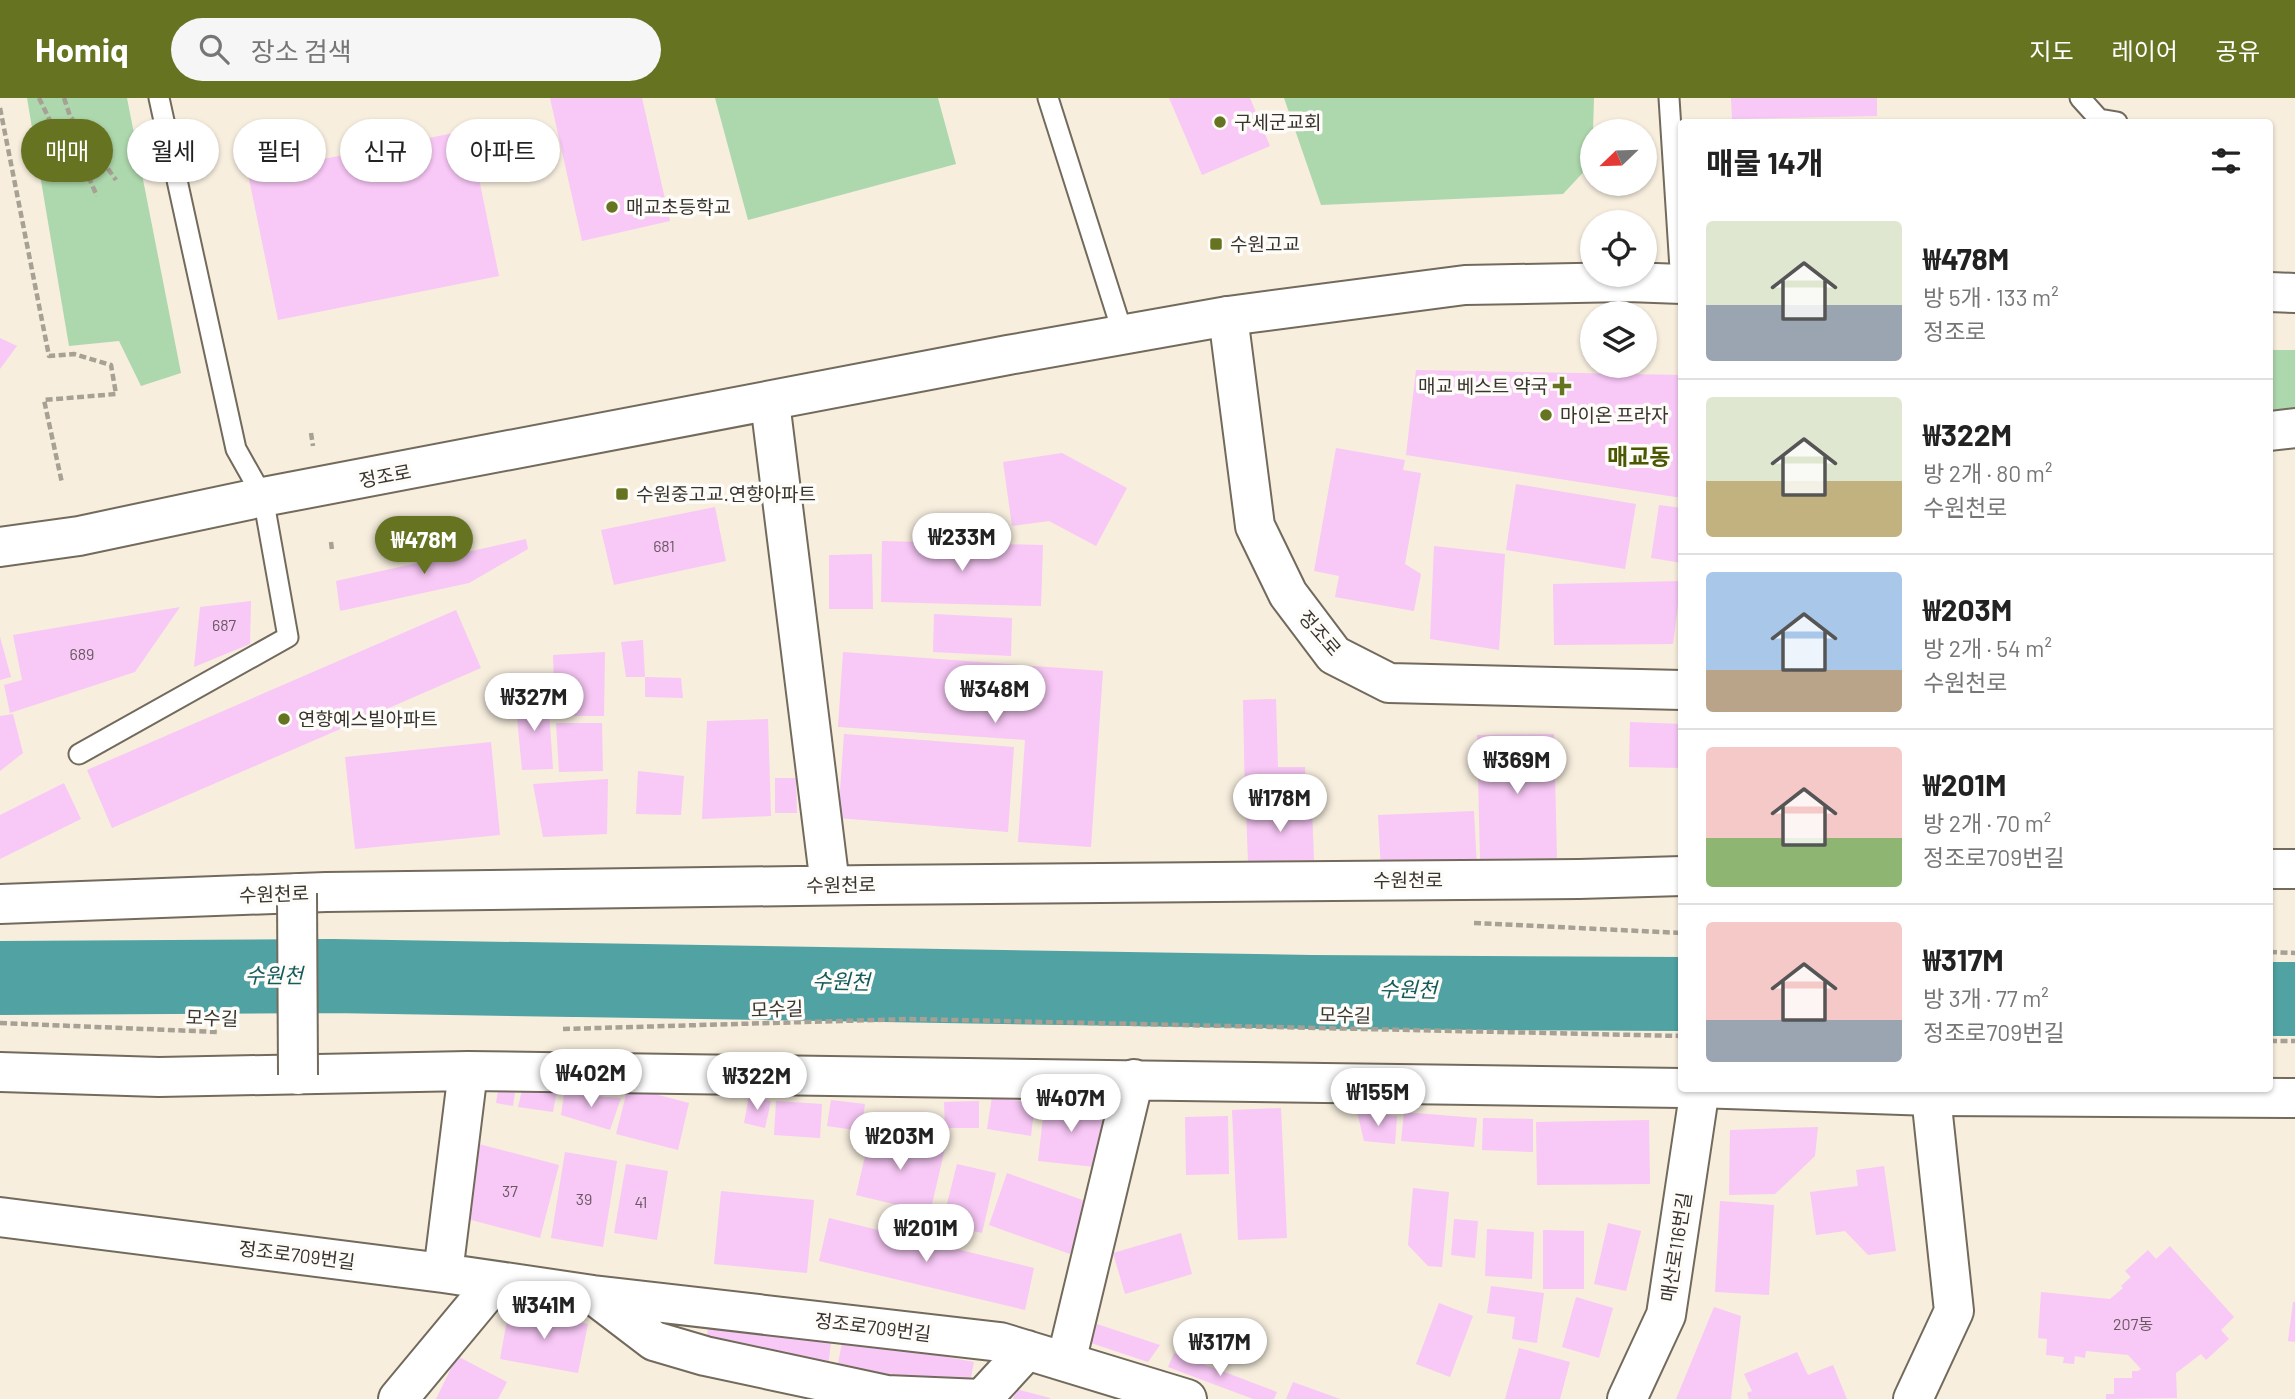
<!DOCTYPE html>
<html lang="ko">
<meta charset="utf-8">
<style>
:root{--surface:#fff;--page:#f6f6f6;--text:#222;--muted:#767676;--line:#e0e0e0;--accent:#667421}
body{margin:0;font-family:Barlow,"Noto Sans KR",sans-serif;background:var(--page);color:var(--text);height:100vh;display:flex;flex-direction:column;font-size:26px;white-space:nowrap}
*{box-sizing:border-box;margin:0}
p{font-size:23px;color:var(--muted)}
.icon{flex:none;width:38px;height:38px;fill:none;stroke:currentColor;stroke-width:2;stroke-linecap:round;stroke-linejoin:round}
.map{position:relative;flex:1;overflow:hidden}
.panel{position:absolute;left:1678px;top:21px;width:595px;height:973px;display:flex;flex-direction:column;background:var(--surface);border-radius:7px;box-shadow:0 2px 5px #0004}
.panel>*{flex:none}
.guide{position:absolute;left:21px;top:21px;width:665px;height:63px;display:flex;gap:14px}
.needle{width:46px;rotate:247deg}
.controls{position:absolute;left:1580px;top:21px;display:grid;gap:14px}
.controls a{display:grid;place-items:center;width:77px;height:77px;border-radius:50%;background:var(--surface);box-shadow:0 2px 5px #0004;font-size:35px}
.price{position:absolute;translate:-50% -60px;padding:0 16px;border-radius:24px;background:#fff;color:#222;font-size:23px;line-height:46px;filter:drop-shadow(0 2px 4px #0008)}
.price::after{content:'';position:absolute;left:50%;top:42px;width:21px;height:16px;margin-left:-10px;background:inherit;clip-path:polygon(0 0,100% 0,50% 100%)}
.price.on{background:var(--accent);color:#fff}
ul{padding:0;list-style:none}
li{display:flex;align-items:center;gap:21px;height:175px;padding:0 28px}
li+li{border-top:2px solid var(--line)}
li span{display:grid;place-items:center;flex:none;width:196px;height:140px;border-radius:7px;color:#555}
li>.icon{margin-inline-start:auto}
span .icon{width:84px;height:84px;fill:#fffc;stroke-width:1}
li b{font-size:30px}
h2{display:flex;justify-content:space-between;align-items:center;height:84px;padding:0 28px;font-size:30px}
.chip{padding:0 24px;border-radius:32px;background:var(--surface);box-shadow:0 2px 5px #0004;font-size:24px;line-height:63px}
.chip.on{background:var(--accent);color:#fff}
header{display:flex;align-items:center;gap:42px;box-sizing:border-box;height:98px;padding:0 35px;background:var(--accent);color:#fff}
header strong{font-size:33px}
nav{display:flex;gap:38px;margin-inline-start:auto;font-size:24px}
.search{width:490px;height:63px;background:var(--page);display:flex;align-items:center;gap:18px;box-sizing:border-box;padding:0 24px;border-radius:38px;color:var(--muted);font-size:26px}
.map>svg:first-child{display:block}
</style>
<header>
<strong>Homiq</strong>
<div class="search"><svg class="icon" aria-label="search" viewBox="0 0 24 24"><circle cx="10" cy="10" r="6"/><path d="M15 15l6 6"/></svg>장소 검색</div>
<nav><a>지도</a><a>레이어</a><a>공유</a></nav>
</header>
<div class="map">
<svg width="2295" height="1301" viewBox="0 0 2295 1301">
<rect width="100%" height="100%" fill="#f7eede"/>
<path fill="#add7ac" d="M27,0h100l54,275 -40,13 -22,-45 -50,5z
M715,0h223l18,66 -208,56z
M1284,0h310l-2,65 -29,31 -242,11z
M2270,252h25v61l-25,2z"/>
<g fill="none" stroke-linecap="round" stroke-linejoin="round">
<path stroke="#50a2a3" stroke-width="74" d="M0,880l332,-2 979,16 371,2
M2270,901h25"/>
</g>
<path fill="#f8c8f6" d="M550,0h92l28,123 -88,20z
M1169,0h81l20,48 -68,29z
M1731,0h146v18l-145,3z
M469,32l30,146 -221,44 -30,-146z
M0,240l17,8 -17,23z
M1416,272l266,5v123l-276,-43z
M1336,350l69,12 -2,10 18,3 -16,91 16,10 -7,37 -79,-14 4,-21 -25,-5z
M1062,355l65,35 -31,58 -47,-25 -37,5 -9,-64z
M1516,386l120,20 -11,65 -119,-19z
M1659,407l23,3v55l-31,-5z
M715,409l11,54 -112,24 -13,-55z
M526,441l2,10 -59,34 -129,28 -4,-30z
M882,443l161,4 -2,61 -160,-4z
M1434,448l71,8 -6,96 -69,-11z
M872,456l1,55h-44v-54z
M1681,483l-8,63 -119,1 -1,-61z
M251,503l-1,43 -56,23 6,-60z
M180,509l-45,65 -125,41 -6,-28 18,-5 -9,-45z
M456,512l25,58 -369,160 -25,-58z
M934,516l78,4 -1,38 -78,-4z
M0,539l11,40 -11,3z
M643,542l2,37h-19l-5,-35z
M605,554l-1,64h-49l-2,-61z
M843,554l260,19 -12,176 -73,-5 7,-102 -187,-13z
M645,579l36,1 2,20 -38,-1z
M548,598l5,73 -31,1 -7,-73z
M1276,601l2,68h27l1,31 -61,1 -2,-99z
M13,616l10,39 -23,18v-55z
M768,621l3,97 -69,3 5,-98z
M1630,624l52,2v44l-53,-1z
M556,625h46l1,48 -44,1z
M844,636l170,13 -6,85 -170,-14z
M1554,636l3,124 -77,1 -3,-124z
M491,644l9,93 -145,14 -10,-92z
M638,673l46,5 -3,39 -45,-1z
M775,680h21l1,35h-22z
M608,681l-1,55 -64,3 -10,-53z
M64,685l17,36 -81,40v-44z
M1312,709l2,53 -66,2 -2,-53z
M1474,713l3,57 -96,4 -3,-57z
M499,986l17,1 -3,21 -17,-3z
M523,988l34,4 -4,22 -35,-5z
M628,989l61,16 -11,47 -62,-16z
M564,996l57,4 -11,32 -49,-15z
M749,998l22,5 -6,27 -21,-5z
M992,999l43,6 -4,33 -44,-7z
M831,1002l34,4 -4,27 -34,-5z
M1045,1002l48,5 15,18 -13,44 -57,-6z
M776,1003l46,3 -2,34 -46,-3z
M979,1003v27h-34l-1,-26z
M1281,1010l6,130 -49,2 -6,-130z
M1357,1014l40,4 -2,28 -31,-3z
M1404,1014l73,6 -3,29 -73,-6z
M1228,1018l1,58 -43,1 -1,-58z
M1483,1020l50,1v33l-51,-2z
M1649,1022l1,64 -113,1 -1,-63z
M1818,1029l-3,29 -40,38 -46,1 1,-65z
M871,1032l74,18 -15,65 -74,-18z
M479,1046l80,21 -19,73 -80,-21z
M565,1054l52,9 -14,86 -52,-9z
M626,1066l42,7 -11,69 -43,-7z
M957,1066l39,9 -14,60 -40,-9z
M1884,1068l12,85 -28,4 -23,-24 -29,4 -6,-43 48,-6 -2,-16z
M1007,1075l81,29 -18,52 -81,-29z
M1413,1090l36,4 -7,75 -14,-1 -20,-21z
M721,1093l93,9 -7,73 -93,-9z
M1720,1103l54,4 -5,90 -54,-3z
M829,1120l205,50 -9,42 -206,-49z
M1454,1121l24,2 -3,37 -24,-3z
M1608,1125l33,8 -15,60 -32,-7z
M1487,1131l47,3 -2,47 -47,-3z
M1543,1132l41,1v58h-41z
M1181,1135l11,41 -67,20 -12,-41z
M2170,1148l64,71 -13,13 8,9 -23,21 -5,-6 -25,19 1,25 -71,1v-5h8v-16h18v-7h6l3,-2 -13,-14 -42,-4 -1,7 -10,-2 -1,8 -11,-1 1,-6 -18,-2 1,-16 -9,-1 3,-46 69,7 13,-11 -2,-2 10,-9 -6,-6 23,-21 8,9z
M1491,1188l53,7 -7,50 -25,-4 3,-22 -28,-4z
M1576,1199l37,11 -14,50 -37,-11z
M2293,1204h2v40l-7,-1z
M1439,1205l34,13 -23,61 -34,-13z
M1714,1209l27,9 -10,83h-55z
M509,1211l79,15 -10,49 -78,-14z
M708,1226l123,18 -4,34 -120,-37z
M1097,1226l63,21 -12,17 -57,-19z
M843,1240l131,24 -6,30 -131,-24z
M1519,1250l51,14 -10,37h-55z
M1797,1254l11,23 25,-10 14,34h-98l-2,-6 5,-2 -8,-17z
M1174,1255l103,39 -3,7h-21l-85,-32z
M457,1258l50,26 -9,17h-62z
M1293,1284l47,17h-54z
M1016,1291l34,9v1h-37z"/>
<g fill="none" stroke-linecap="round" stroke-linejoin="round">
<defs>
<path id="lane" d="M1048,0l75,236
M1669,0l12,186
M2080,0l19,21 18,3
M79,656l209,-117 -25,-140 -27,-48 -77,-351"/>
<path id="street" d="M1228,218l27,210 33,68 46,61 55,28 293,7
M770,304l60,483
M2270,333l25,-3
M2270,771h25
M0,806l326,-12 544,-7 709,-6 103,-3
M0,974l159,5 309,-6 1214,17
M1696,990l235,8 364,2
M0,1119l443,56 150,22 407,47 187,57
M443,1175l25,-202
M595,1198l59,45 51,15 182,39 94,4
M1066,1264l68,-283
M398,1301l98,-118
M982,1301l45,-49"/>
<path id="secondary" d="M2270,194l25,1
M0,449l79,-11 184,-39 745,-142 220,-39 237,-31 163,-3 54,2
M1627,1301l39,-84 34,-227
M1913,1301l41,-88 -23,-215"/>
</defs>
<use href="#lane" stroke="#726a5c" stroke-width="23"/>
<use href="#street" stroke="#726a5c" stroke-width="42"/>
<use href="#secondary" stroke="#726a5c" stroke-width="42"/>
<path stroke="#a7a094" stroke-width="4.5" stroke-dasharray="7 3.5" stroke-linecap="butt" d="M39,0l21,43 21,19 16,36
M64,0l6,18 46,64
M0,10l49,248 25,-2 37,11 5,29 -72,6 18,83
M311,335l2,13
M331,444l1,8
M1474,825l208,10
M2270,854l25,1
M0,925l218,9
M563,931l347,-10 772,17
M2270,943h25"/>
<use href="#lane" stroke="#fff" stroke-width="19"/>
<use href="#street" stroke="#fff" stroke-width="38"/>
<use href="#secondary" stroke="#fff" stroke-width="38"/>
<defs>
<path id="street-bridge" d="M297,795l1,182"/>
</defs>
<use href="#street-bridge" stroke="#726a5c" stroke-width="42" stroke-linecap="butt"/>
<use href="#street-bridge" stroke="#fff" stroke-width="38"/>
</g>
<g fill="#667421" stroke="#fefcf9" stroke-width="2.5">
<circle cx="1220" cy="24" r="7"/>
<circle cx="612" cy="109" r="7"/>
<rect x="1209" y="139" width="14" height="14" rx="3.5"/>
<path d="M1558.5 277.5h7v7h7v7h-7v7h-7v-7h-7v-7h7z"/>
<circle cx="1546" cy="317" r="7"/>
<rect x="615" y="389" width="14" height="14" rx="3.5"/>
<circle cx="284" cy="621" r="7"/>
</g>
<g text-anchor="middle" stroke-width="7" stroke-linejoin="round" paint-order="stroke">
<g font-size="16" fill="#685960">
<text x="664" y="454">681</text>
<text x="224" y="533">687</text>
<text x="82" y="562">689</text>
<text x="510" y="1099">37</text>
<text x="584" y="1107">39</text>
<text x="641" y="1110">41</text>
<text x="2133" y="1232">207동</text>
</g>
<g font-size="19" fill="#38342e" stroke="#fefcf9" text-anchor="start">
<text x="1234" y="31">구세군교회</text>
<text x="626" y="116">매교초등학교</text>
<text x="1230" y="153">수원고교</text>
<text x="1548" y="295" text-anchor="end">매교 베스트 약국</text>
<text x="1560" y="324">마이온 프라자</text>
<text x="636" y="403">수원중고교.연향아파트</text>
<text x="298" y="628">연향예스빌아파트</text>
</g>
<g font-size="19" fill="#38342e" stroke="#fefcf9">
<text transform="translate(385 378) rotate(-11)" y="7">정조로</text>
<text transform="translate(1320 535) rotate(49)" y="7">정조로</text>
<text x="1408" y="789">수원천로</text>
<text transform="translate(841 787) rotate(-1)" y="7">수원천로</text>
<text transform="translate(274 796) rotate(-2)" y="7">수원천로</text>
<text transform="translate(777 911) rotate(-2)" y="7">모수길</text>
<text transform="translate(1345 917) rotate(1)" y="7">모수길</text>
<text transform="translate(212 920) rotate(2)" y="7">모수길</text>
<text transform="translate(1676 1149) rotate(-81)" y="7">매산로116번길</text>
<text transform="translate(297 1157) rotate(7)" y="7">정조로709번길</text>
<text transform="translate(873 1229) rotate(7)" y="7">정조로709번길</text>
</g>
<g font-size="21" font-style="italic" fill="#145b5c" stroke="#fefcf9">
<text x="274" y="885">수원천</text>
<text transform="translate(841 884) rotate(1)" y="7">수원천</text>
<text transform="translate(1408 892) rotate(1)" y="7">수원천</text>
</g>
<g font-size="23" font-weight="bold" fill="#4b5702" stroke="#fefcf9">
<text x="1639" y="367">매교동</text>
</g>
</g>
</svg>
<div class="controls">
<a><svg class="needle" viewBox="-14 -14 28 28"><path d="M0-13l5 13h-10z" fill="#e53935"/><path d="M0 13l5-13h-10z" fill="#767676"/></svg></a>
<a><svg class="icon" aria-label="locate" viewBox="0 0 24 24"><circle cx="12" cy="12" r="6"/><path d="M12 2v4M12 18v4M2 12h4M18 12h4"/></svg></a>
<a><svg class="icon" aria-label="layers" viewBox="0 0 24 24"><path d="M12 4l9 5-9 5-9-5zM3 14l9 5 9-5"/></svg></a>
</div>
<b class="price" style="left:962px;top:475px">₩233M</b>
<b class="price on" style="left:424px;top:478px">₩478M</b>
<b class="price" style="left:995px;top:627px">₩348M</b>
<b class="price" style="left:534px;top:635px">₩327M</b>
<b class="price" style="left:1517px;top:698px">₩369M</b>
<b class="price" style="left:1280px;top:736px">₩178M</b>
<b class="price" style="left:591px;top:1011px">₩402M</b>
<b class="price" style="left:757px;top:1014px">₩322M</b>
<b class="price" style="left:1378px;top:1030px">₩155M</b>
<b class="price" style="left:1071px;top:1036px">₩407M</b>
<b class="price" style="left:900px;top:1074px">₩203M</b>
<b class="price" style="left:926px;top:1166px">₩201M</b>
<b class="price" style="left:544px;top:1243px">₩341M</b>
<b class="price" style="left:1220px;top:1280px">₩317M</b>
<div class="guide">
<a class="chip on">매매</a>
<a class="chip">월세</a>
<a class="chip">필터</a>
<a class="chip">신규</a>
<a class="chip">아파트</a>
</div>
<section class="panel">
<h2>매물 14개<svg class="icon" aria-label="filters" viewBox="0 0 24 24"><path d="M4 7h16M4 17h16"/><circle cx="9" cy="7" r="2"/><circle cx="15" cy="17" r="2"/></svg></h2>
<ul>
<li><span style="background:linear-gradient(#dfe7d0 60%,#9aa5b1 0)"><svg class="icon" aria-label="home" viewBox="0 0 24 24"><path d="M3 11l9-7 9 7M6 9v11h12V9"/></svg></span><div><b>₩478M</b><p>방 5개 · 133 m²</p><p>정조로</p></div></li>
<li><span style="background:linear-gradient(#dfe7d0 60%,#c2b280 0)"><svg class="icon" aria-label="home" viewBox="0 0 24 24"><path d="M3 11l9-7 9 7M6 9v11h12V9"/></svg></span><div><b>₩322M</b><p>방 2개 · 80 m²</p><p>수원천로</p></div></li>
<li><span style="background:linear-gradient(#a9c7e8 70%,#b9a48a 0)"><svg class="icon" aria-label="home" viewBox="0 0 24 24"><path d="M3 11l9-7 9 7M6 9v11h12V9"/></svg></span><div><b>₩203M</b><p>방 2개 · 54 m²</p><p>수원천로</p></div></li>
<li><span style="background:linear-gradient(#f6c9c9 65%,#8fb573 0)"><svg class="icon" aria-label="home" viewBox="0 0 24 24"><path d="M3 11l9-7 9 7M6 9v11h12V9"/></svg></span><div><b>₩201M</b><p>방 2개 · 70 m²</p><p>정조로709번길</p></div></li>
<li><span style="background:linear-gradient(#f6c9c9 70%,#9aa5b1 0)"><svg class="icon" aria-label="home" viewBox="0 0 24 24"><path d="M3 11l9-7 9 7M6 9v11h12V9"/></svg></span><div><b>₩317M</b><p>방 3개 · 77 m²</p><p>정조로709번길</p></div></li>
</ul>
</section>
</div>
